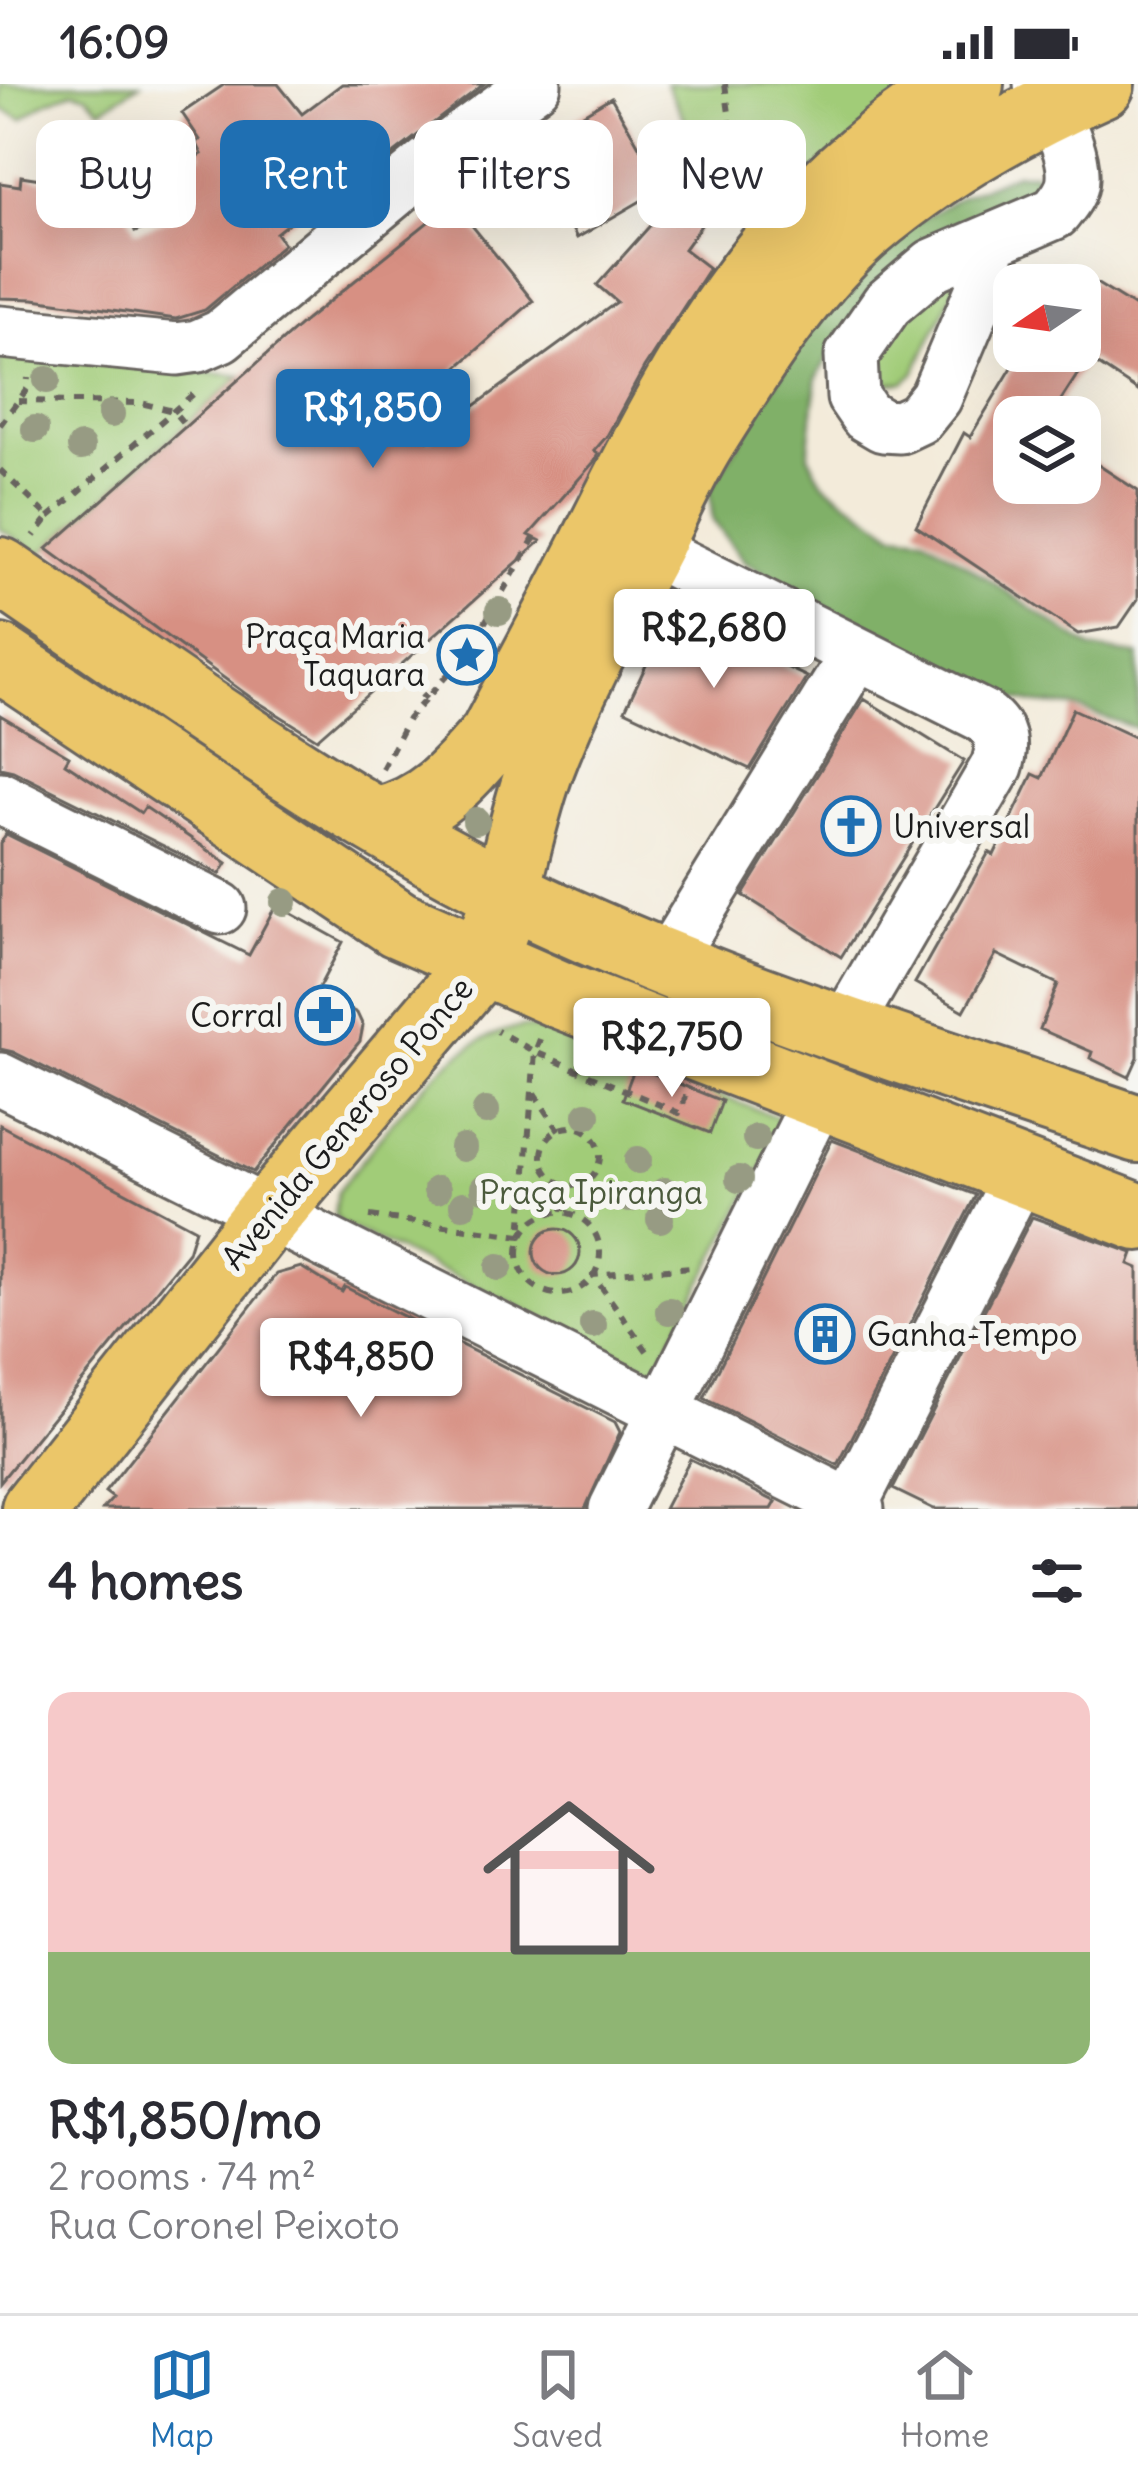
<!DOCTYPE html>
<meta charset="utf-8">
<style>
:root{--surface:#fff;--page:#f2f2f3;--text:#2b2b33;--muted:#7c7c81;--line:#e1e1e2;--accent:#1f6fb2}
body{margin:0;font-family:Delius,sans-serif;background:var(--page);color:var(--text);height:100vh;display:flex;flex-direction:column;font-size:45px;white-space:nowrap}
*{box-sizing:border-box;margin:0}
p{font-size:39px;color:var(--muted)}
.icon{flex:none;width:66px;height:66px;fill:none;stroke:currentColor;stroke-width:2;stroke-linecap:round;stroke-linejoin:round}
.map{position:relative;height:1425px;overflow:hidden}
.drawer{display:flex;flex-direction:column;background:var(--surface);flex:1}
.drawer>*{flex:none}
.hud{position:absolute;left:36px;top:36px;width:1068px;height:108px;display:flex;gap:24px}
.needle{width:78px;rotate:257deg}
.buttons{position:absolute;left:993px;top:180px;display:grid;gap:24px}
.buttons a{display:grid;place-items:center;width:108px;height:108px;border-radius:24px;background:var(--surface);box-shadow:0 12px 48px #0002;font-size:60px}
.price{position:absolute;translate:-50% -102px;padding:0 27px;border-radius:12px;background:#fff;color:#222;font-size:39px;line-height:78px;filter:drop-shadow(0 3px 6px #0008)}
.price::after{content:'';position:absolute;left:50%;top:72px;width:36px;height:27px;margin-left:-18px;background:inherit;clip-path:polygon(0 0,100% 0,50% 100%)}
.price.current{background:var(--accent);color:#fff}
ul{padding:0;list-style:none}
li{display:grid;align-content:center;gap:24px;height:636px;padding:0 48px}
li span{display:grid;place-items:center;height:372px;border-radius:24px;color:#555}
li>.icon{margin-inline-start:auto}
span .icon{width:216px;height:216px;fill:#fffc;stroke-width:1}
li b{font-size:51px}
h2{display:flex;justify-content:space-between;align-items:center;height:144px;padding:0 48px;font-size:51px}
.tag{padding:0 42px;border-radius:24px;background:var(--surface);box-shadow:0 12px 48px #0002;font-size:42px;line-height:108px}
.tag.current{background:var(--accent);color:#fff}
.status{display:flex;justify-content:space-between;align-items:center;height:84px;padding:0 60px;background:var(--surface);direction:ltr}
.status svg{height:33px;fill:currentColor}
.dock{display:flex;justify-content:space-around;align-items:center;height:168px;border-top:3px solid var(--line);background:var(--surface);font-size:33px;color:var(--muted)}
.dock a{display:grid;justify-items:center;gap:6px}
.dock .current{color:var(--accent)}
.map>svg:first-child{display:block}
</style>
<div class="status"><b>16:09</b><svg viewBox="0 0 49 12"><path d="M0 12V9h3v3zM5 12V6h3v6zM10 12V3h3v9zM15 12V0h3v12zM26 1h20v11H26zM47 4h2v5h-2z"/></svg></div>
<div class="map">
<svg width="1138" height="1425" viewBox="0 0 1138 1425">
<rect width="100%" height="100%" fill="#f6f6f2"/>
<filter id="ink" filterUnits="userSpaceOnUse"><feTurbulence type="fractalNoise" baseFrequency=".00833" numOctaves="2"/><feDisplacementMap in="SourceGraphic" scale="24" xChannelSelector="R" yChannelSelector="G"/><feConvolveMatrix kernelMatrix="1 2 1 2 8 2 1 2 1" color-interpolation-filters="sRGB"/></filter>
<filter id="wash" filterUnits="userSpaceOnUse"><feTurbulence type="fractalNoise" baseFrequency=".004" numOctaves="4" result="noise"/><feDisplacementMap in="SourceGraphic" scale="48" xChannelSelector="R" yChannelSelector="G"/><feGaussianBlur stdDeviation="2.7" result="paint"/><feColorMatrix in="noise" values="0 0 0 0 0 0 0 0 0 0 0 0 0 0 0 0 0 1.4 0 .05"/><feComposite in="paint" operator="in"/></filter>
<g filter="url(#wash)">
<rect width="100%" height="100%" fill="#f3ebda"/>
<path fill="#a1cc78" stroke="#5e744a" stroke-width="3" d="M0,0h140l-39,25 -14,-14 -13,-4 -30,12 -22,16 -21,-11z
M666,0h291l-210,153z
M964,186l-50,103 -10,9 -15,1c-49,-38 45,-89 75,-113z
M0,268l241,24 -201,178 -40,-25z
M523,943l21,3 233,87 3,17 -125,237 -313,-147 -8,-8 3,-24c48,-57 109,-157 186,-165z"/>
<path fill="#80b068" stroke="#4e6642" stroke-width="3" d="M1016,89h18l3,13 -15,15 -182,135 -23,41 -9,78 15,28 71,50 30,3 168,113 46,6v74l-64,-22 -36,-3 -46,-11 -112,-53 -136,-79 -31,-40 -4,-31 89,-144 88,-106 74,-43z"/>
<g id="blocks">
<path fill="#d79083" d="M225,0h53l24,30 40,-30h142l-101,78 -7,-9 -100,80 8,11 -79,66 -29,9 -142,-20 -34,-1v-115l20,3 1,-10 26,4 1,-8 17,-1 -5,-14 42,-20 33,95 54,-20 -19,-41 32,-17 -6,-12 4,-2 -18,-27z
M611,13l52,91 -86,50 -50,-90z
M681,107l26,26 -23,32 25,19 -65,100 -37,68 -13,15 4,3 -4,8 -65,73 12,6 -224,198 -67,-42 -203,-148 259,-229 147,-118 80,99 -127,111 22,28 189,-138 -20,-17z
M1080,189l58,36v82l-50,-33 -38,59h-36v66h66v-30l58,38v108l-19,28 -41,7 -162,-108 48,-93 6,4 52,-86h58z
M671,528l136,65 -57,92 -125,-59z
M864,615l100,62 -123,196 -98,-62z
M1073,625l65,30v318l-9,20 -39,-19 2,-6 -52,-23 18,-45 -62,-30 -32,57 -49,-28 74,-131 5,3 39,-81 9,4z
M0,631l69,41 -4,7 76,50 4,-6 82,56 -7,11 -207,-103 -13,-3z
M6,750l243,121 27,-50 67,37 -26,49 40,22 6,13 -3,15 -107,131 -240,-120 -13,-3v-205z
M635,982l87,35 -12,32 -87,-34z
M0,1041l195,104 -7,23 -188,230z
M832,1056l144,55 -138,270 -134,-67z
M1032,1133l101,36 -4,11 9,4v241h-204l-41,-20z
M534 1168a23 23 0 1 1 46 0a23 23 0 1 1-46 0Z
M301,1183l41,25 3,-5 270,135 5,10 -35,77h-482l10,-11 -8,-6 171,-218z
M690,1375l86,43 -4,7h-108z"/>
</g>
</g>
<g filter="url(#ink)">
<use href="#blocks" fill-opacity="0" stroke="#67645e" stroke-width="3"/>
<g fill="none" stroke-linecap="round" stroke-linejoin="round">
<defs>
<path id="minor" d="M989,160l-6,42 -47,111 -17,21 -19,9 -17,-1 -17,-10 -13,-19 -2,-41 36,-52 46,-39 122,-52c8,-10 18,-21 18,-35 2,-30 -22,-67 -33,-94
M0,248l177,17 21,-3 23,-10 222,-185 92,-67
M647,464l336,168c19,14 21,28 14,50l-153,263
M0,714l220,110
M667,878l190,-309
M0,995l858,430
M851,1422l170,-333
M615,1425l206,-415"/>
<path id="major" d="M0,487c165,113 328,233 507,322 201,99 420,164 631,236
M0,574l398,266 162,71 578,222
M378,737c52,-11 82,-47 115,-85 32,-62 66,-123 98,-186 77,-152 140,-283 273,-395 32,-27 68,-54 106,-71
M35,1425l232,-294 214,-252c30,-63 36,-134 61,-199 28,-74 66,-143 103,-212 19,-37 36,-78 58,-113 45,-72 95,-152 159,-209 70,-60 155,-109 239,-146"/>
</defs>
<use href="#minor" stroke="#67645e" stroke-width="57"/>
<use href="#major" stroke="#67645e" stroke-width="72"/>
<path stroke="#67645e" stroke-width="6" stroke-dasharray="9 9" stroke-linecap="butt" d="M725,0l9,66 22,39
M18,317l123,2 32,8 12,14
M0,341l27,-36 1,-11
M0,386l49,47 -15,19
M49,433l148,-126
M396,585l30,30
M382,685l26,-50 59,-66 66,-113 4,3
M540,955l-5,13 144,61 8,-19
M534,1009l25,37
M542 1072a29 29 0 1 1 58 0a29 29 0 1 1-58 0Z
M563,1127l2,-26
M518 1169a41 41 0 1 1 82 0a41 41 0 1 1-82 0Z
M370,1132l151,20 14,-184 -38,-21
M647,1267l-54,-76 98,-8"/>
<use href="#minor" stroke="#fff" stroke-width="51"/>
<use href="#major" stroke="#ebc669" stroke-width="66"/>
</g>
<g fill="#979b83">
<circle cx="47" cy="296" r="14"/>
<circle cx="111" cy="330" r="14"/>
<circle cx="35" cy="345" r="14"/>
<circle cx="81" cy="363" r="14"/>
<circle cx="499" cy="527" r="14"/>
<circle cx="480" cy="561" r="14"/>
<circle cx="476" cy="737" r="14"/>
<circle cx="284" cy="818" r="14"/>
<circle cx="486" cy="1027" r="14"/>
<circle cx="587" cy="1031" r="14"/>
<circle cx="756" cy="1054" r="14"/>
<circle cx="463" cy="1064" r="14"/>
<circle cx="638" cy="1076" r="14"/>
<circle cx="739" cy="1095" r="14"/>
<circle cx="484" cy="1104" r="14"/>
<circle cx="437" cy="1106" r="14"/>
<circle cx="665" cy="1107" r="14"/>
<circle cx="629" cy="1115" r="14"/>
<circle cx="463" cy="1121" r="14"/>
<circle cx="660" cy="1135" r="14"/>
<circle cx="499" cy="1183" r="14"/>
<circle cx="669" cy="1227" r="14"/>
<circle cx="593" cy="1241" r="14"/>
</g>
</g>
<defs>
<symbol id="sight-ring" viewBox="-11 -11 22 22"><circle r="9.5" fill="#f6f6f2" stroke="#1f6fb2" stroke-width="1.5"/><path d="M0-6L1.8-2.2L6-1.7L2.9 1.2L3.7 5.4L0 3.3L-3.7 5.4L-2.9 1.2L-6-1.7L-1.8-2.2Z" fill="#1f6fb2"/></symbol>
<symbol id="church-ring" viewBox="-11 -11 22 22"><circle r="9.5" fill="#f6f6f2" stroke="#1f6fb2" stroke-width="1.5"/><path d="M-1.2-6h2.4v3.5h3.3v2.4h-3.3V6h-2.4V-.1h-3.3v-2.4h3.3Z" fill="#1f6fb2"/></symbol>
<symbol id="pharmacy-ring" viewBox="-11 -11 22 22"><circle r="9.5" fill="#f6f6f2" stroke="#1f6fb2" stroke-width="1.5"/><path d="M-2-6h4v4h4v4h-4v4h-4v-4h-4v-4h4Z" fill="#1f6fb2"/></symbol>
<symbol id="building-ring" viewBox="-11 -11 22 22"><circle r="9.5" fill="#f6f6f2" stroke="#1f6fb2" stroke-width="1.5"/><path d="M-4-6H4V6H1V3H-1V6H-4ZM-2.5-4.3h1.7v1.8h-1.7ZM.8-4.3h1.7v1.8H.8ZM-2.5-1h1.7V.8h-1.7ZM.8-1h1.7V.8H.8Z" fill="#1f6fb2"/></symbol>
</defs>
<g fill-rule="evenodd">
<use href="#sight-ring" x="434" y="538" width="66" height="66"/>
<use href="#church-ring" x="818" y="709" width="66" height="66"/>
<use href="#pharmacy-ring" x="292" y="898" width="66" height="66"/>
<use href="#building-ring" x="792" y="1217" width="66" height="66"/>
</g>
<g text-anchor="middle" stroke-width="12" stroke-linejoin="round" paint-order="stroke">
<g font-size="33" fill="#1c1c1c" stroke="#f6f6f2" text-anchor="end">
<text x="425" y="564">Praça Maria<tspan x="425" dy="38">Taquara</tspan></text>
<text x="893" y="754" text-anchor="start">Universal</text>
<text x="283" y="943">Corral</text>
<text x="867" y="1262" text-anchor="start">Ganha-Tempo</text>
</g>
<g font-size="33" fill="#1c1c1c" stroke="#f6f6f2">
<text transform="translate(347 1039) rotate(-50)" y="12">Avenida Generoso Ponce</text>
</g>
<g font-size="33" fill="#4b5a3c" stroke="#f6f6f2">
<text x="591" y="1120">Praça Ipiranga</text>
</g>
</g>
</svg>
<div class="buttons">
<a><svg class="needle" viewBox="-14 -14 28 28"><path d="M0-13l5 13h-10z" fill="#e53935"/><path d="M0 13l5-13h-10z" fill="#7c7c81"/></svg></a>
<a><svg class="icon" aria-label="layers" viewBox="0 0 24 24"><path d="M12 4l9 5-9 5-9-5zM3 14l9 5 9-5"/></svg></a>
</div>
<b class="price current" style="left:373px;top:387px">R$1,850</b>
<b class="price" style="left:714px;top:607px">R$2,680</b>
<b class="price" style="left:672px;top:1016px">R$2,750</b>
<b class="price" style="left:361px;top:1336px">R$4,850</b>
<div class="hud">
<a class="tag">Buy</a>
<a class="tag current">Rent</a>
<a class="tag">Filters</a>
<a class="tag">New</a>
</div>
</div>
<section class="drawer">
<h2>4 homes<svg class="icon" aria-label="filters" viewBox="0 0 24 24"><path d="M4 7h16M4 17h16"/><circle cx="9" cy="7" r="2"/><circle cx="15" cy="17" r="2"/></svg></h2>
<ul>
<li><span style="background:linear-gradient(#f6c9c9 70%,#8fb573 0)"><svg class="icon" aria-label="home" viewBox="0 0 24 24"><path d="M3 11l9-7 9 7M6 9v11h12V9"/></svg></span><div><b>R$1,850/mo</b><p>2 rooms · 74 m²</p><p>Rua Coronel Peixoto</p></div></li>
</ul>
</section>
<nav class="dock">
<a class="current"><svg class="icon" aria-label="map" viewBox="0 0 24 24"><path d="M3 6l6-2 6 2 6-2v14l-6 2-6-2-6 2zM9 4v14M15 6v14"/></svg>Map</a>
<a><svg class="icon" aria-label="saved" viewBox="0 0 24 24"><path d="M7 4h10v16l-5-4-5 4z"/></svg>Saved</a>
<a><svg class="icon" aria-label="home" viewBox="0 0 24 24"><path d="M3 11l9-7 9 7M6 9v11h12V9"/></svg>Home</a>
</nav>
